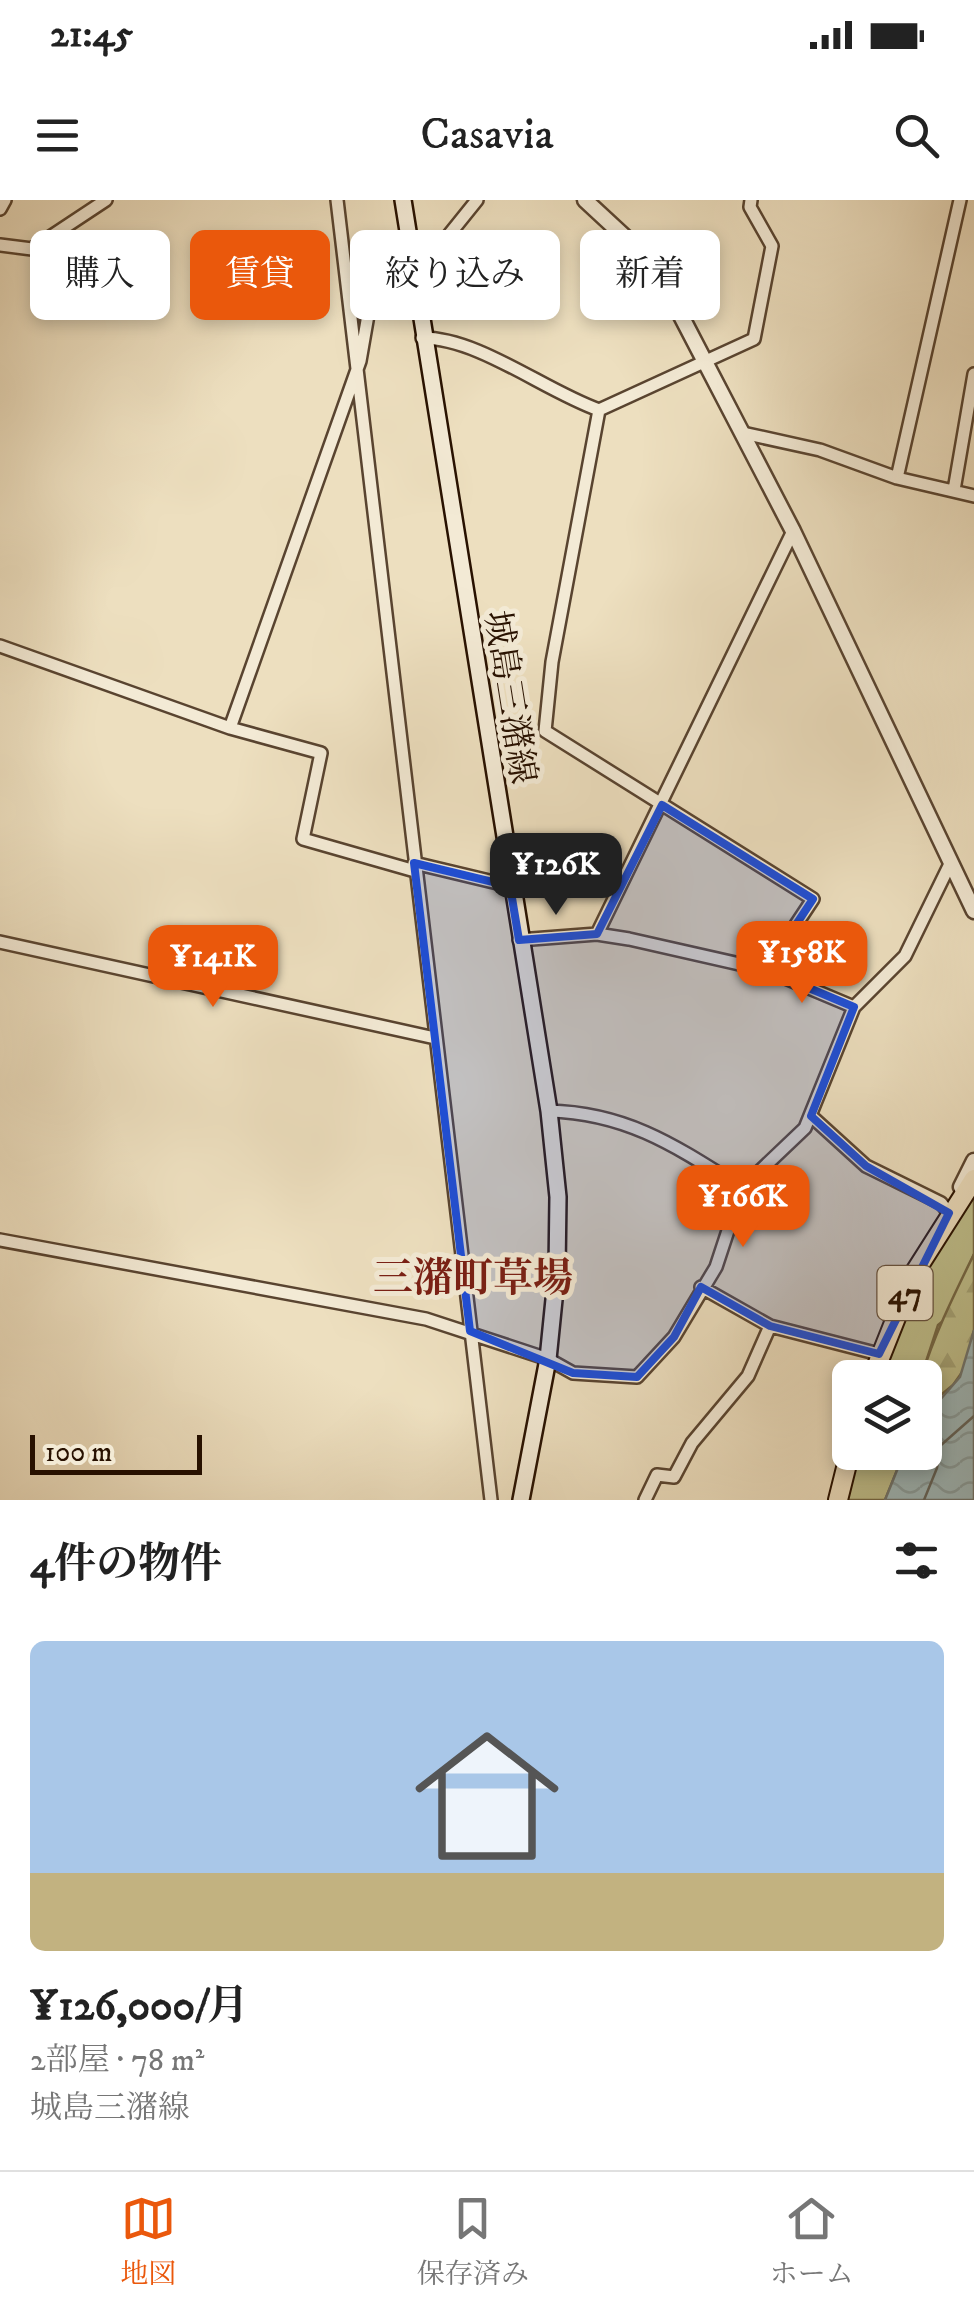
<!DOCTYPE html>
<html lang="ja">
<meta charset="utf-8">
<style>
:root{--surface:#fff;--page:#f6f6f6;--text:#222;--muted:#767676;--line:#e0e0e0;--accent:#ea580c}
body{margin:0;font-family:"IM FELL DW Pica","Noto Serif JP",serif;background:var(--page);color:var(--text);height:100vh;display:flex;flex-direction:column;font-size:38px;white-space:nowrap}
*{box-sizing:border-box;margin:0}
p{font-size:32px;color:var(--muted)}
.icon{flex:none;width:55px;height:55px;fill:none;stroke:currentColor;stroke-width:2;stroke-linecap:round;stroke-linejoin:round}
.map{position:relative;height:1300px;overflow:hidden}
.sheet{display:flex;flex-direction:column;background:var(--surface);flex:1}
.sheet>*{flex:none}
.hud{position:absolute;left:30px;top:30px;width:915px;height:90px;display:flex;gap:20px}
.tools{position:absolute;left:832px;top:1160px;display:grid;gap:20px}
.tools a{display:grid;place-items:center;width:110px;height:110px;border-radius:15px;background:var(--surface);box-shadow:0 5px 15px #0003;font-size:50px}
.scale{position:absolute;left:30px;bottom:25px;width:172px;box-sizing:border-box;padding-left:10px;border:5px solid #281100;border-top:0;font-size:28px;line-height:35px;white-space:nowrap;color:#281100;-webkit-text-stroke:8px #f3ead5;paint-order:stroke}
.price{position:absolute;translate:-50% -85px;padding:0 22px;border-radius:20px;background:var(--accent);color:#fff;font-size:32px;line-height:65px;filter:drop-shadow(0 2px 5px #0008)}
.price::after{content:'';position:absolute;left:50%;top:60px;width:30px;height:22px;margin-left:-15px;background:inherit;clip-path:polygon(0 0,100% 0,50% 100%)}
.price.active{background:#222;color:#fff}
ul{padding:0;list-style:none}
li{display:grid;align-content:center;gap:20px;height:530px;padding:0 30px}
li+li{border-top:2px solid var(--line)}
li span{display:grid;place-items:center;height:310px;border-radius:15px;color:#555}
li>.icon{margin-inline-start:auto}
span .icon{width:180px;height:180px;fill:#fffc;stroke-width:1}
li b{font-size:42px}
h2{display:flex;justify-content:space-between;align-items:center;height:120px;padding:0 30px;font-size:42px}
.chip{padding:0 35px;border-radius:15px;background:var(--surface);box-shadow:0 5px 15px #0003;font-size:35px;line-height:90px}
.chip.active{background:var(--accent);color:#fff}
.status{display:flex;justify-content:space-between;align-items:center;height:70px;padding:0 50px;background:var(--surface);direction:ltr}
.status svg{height:28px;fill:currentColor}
header{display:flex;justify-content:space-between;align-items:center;height:130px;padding:0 30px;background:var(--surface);font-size:45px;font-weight:600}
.dock{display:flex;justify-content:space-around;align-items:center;height:140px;border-top:2px solid var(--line);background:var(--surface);font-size:28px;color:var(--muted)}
.dock a{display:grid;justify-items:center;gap:5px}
.dock .active{color:var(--accent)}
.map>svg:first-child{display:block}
</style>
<div class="status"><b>21:45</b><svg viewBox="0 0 49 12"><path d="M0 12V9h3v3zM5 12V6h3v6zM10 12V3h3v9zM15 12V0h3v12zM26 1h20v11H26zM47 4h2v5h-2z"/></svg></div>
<header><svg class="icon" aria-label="menu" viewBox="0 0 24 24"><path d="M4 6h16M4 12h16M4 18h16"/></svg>Casavia<svg class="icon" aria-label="search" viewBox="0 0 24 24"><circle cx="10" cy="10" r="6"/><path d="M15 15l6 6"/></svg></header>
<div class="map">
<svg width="974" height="1300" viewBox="0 0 974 1300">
<defs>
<pattern id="forest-firs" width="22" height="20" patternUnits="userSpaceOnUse" patternTransform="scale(2.5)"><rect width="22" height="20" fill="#bfc08d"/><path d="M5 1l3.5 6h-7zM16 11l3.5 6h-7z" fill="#a4a478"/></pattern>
<pattern id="water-waves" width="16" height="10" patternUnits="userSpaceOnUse" patternTransform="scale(2.5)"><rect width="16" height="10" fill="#9ebabd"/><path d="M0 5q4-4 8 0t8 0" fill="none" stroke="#889fa1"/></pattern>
</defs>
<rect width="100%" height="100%" fill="#eddfbf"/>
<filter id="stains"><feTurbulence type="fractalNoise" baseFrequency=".002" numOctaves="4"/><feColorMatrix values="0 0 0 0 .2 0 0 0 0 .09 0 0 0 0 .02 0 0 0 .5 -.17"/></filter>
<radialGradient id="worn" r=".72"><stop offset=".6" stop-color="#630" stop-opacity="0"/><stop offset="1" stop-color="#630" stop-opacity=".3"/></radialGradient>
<path fill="#bfc08d" stroke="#746846" stroke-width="2.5" d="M974,991v63l-26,63 -10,8 -17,52 -42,1 38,-95z
M857,1253h47l-19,47h-40z"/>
<path fill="url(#forest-firs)" stroke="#746846" stroke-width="2.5" d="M974,1054v76l-9,38 -12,17 -28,23v-30h-4c14,-45 32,-81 53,-124z"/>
<path fill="url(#water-waves)" stroke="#6f7671" stroke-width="2.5" d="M974,1130v170h-89l19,-47 21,-1v-35l35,-40z"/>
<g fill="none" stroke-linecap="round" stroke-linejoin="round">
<path stroke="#63665e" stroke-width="2.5" d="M924,1300l13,-32 3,-22 34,-30"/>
<defs>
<path id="minor" d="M337,0l154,1300
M0,9l5,-9
M0,45l32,4 74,-49
M417,86l23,-40 37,-46
M422,138c57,0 121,52 177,72l155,-71 18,-93 -22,-39 1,-7
M599,210l-47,252 -7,69 268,168 -47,71
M743,233l77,17 77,28 77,18
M897,278l63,-278
M954,290l20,-116
M0,446l230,82 91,25 -18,86 112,32
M230,528l130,-367 8,-46 23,-15 26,-4
M414,663l96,23
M597,734l196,-403
M519,740l78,-6 32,5 137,31 88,37
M0,742l435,96
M549,911c79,2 128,36 193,77
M811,916l55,50 75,37 8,10
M0,1040l426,79 122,40 25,14 64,4 37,-40 42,-70 26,-79 63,-60 49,-121 51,-51 45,-92
M701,1087l69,39 109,28
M645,1300l12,-25 17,2 18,-34 56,-67 22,-50"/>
<path id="tertiary" d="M585,0l41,38 51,70 116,223 181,380
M961,987l13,-26"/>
<path id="secondary" d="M403,0l146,911 9,86 -1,73 -9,89 -27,141"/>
<path id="primary" d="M872,1178l41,-103 61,-96
M838,1300l12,-48"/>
</defs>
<use href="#minor" stroke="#594430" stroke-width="16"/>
<use href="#tertiary" stroke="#594430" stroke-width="19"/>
<use href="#secondary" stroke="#281100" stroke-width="20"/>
<use href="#primary" stroke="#281100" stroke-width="22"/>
<use href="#minor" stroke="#f3ead5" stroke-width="11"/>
<use href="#tertiary" stroke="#f3ead5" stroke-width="14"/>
<use href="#secondary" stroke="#f3ead5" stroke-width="15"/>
<use href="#primary" stroke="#eddfbf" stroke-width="18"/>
</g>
<path fill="#1d4ed8" fill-opacity="0.2" stroke="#1d4ed8" stroke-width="8" stroke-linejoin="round" d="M662,605l151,94 -47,71 88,37 -43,109 55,50 83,47 -70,141 -109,-28 -69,-39 -27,50 -37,40 -64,-4 -103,-42 -56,-468 96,23 9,54 78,-6z"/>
<g text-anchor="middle" stroke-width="10" stroke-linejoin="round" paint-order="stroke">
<rect fill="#f3ead5" stroke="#655240" stroke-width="2.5" x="877.5" y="1066" width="55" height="54" rx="8"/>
<g font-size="32" font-weight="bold" fill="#281100">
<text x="905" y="1104">47</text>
</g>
<g font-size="35" fill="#281100" stroke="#f3ead5">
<text transform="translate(511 497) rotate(81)" y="12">城島三潴線</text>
</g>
<g font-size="40" font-weight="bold" fill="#7a1f14" stroke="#f3ead5">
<text x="473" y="1091">三潴町草場</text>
</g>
</g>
<rect width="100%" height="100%" filter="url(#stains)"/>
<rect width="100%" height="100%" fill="url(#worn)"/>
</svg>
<div class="tools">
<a><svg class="icon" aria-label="layers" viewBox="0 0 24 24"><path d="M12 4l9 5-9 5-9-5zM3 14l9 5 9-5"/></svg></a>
</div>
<div class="scale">100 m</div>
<b class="price active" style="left:556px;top:718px">¥126K</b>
<b class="price" style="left:802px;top:806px">¥158K</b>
<b class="price" style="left:213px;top:810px">¥141K</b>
<b class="price" style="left:743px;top:1050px">¥166K</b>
<div class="hud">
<a class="chip">購入</a>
<a class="chip active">賃貸</a>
<a class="chip">絞り込み</a>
<a class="chip">新着</a>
</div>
</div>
<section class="sheet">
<h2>4件の物件<svg class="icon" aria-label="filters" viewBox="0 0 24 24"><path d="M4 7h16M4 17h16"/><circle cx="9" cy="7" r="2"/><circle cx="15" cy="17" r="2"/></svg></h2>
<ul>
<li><span style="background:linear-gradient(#a9c7e8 75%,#c2b280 0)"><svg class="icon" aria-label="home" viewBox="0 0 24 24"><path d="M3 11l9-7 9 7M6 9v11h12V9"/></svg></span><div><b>¥126,000/月</b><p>2部屋 · 78 m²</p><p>城島三潴線</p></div></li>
</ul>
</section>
<nav class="dock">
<a class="active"><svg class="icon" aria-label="map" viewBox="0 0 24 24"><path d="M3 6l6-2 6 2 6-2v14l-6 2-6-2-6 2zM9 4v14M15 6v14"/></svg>地図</a>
<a><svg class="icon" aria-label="saved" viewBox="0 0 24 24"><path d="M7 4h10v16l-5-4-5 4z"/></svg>保存済み</a>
<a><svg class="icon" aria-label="home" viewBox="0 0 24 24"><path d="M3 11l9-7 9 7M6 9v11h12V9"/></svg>ホーム</a>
</nav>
